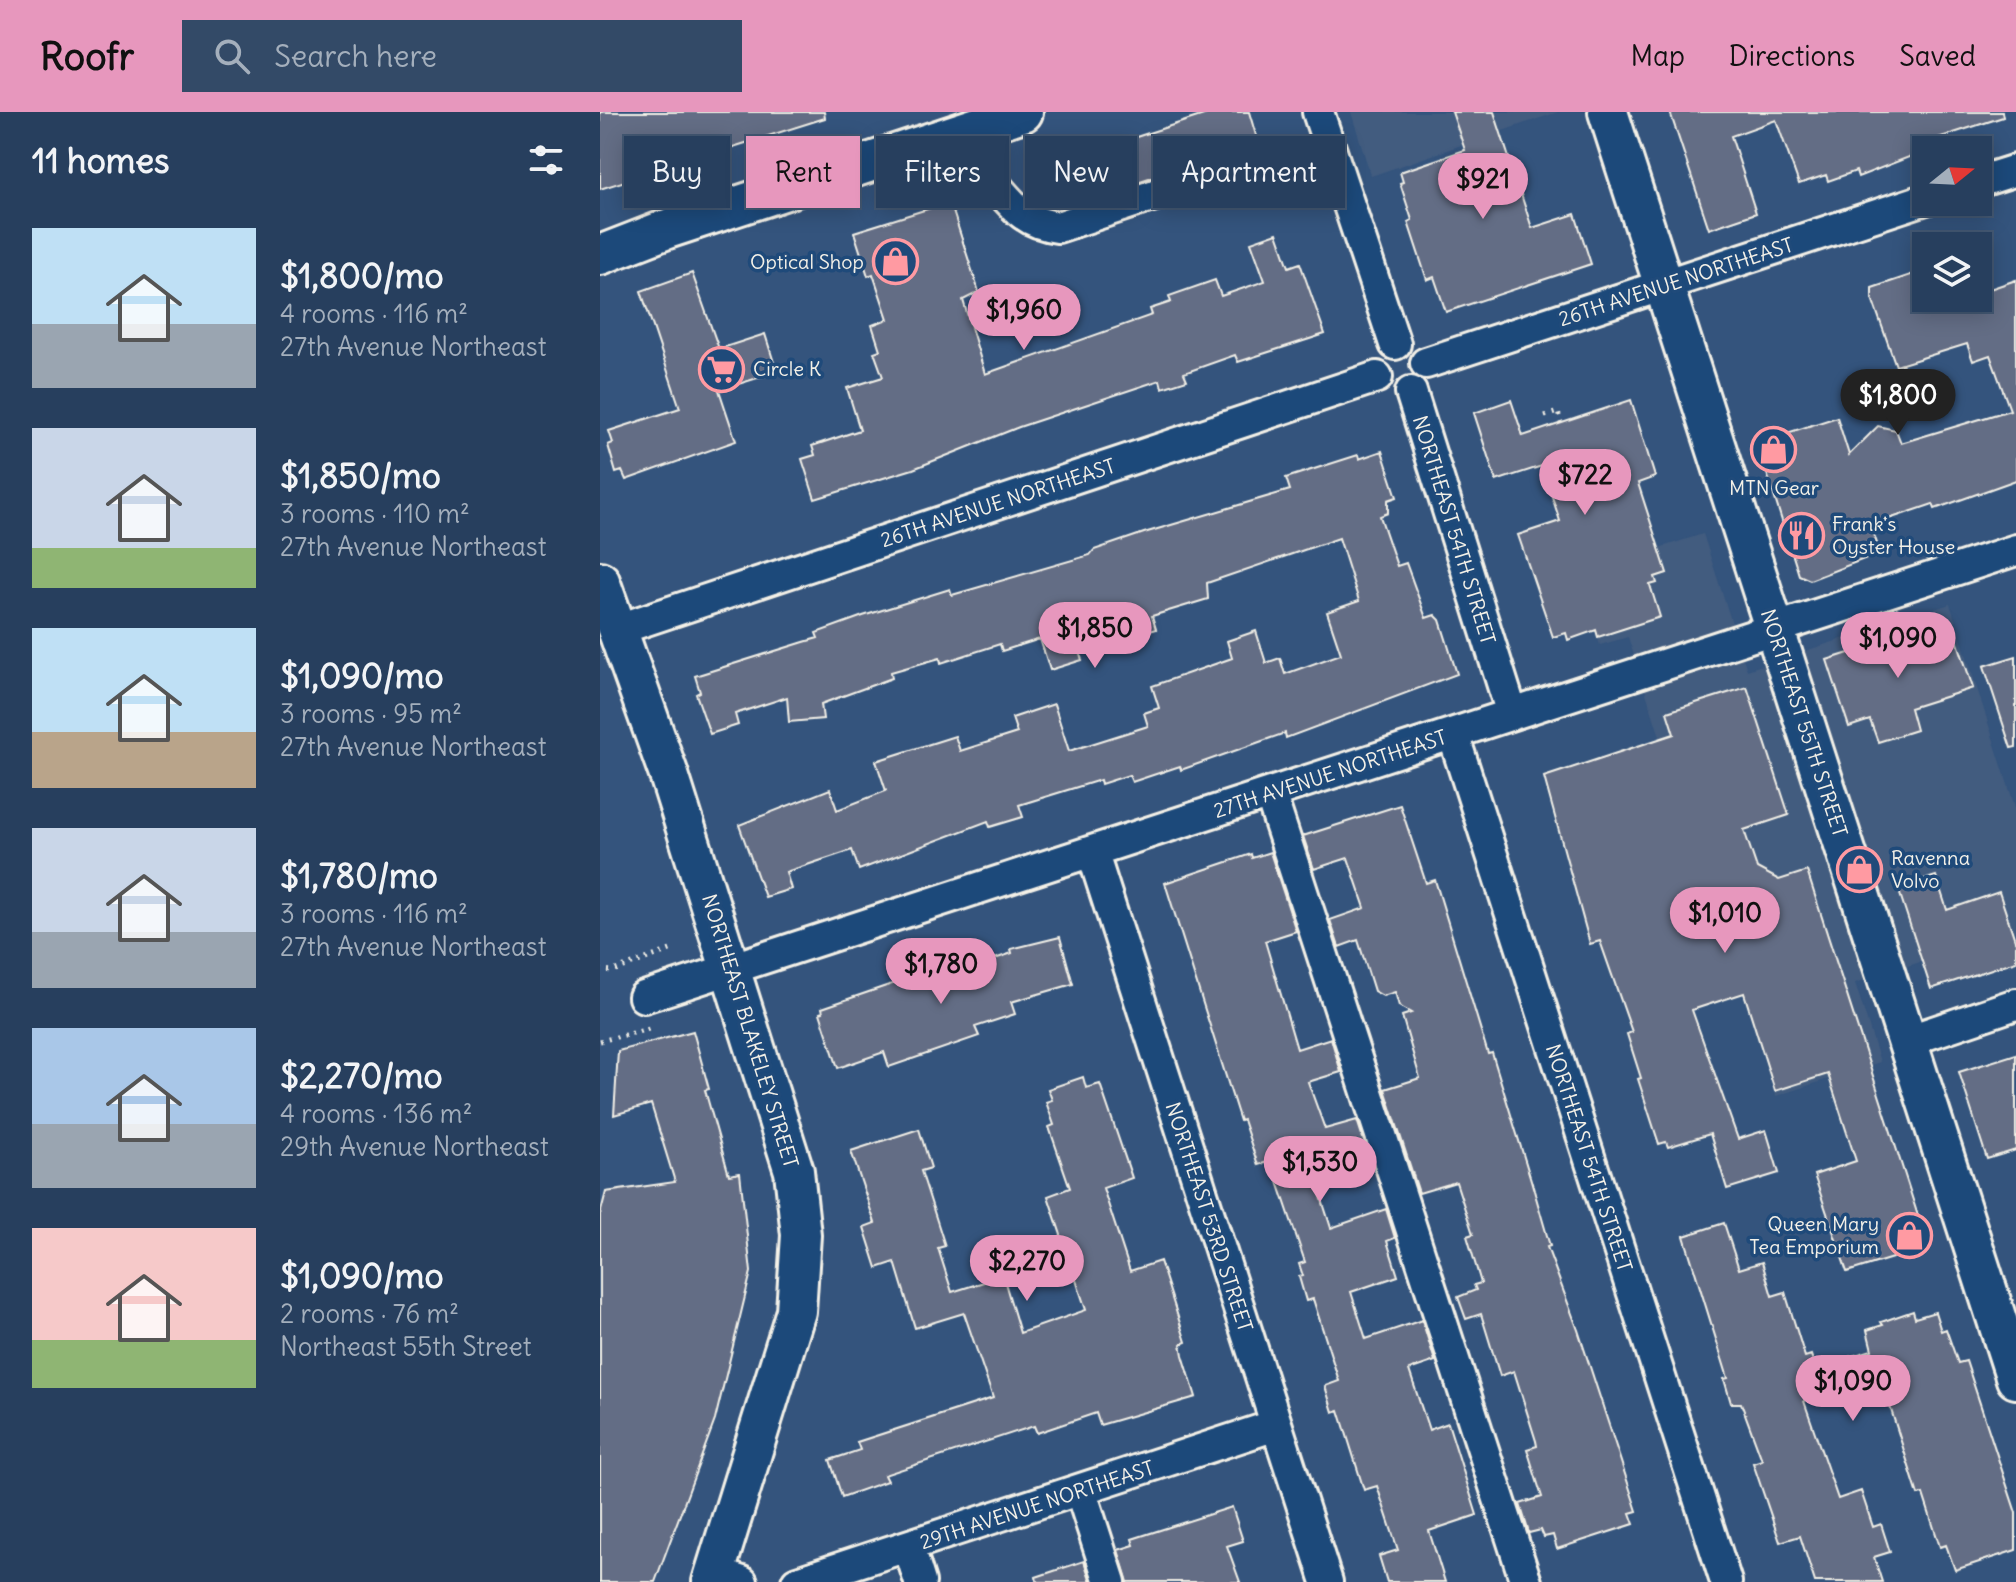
<!DOCTYPE html>
<meta charset="utf-8">
<style>
:root{--surface:#273f5e;--page:#334a67;--text:#f1f3f6;--muted:#a4afbc;--line:#435873;--accent:#e797bd}
body{margin:0;font-family:Delius,sans-serif;background:var(--page);color:var(--text);height:100vh;display:flex;flex-direction:column;font-size:30px;white-space:nowrap}
*{box-sizing:border-box;margin:0}
p{font-size:26px;color:var(--muted)}
.icon{flex:none;width:44px;height:44px;fill:none;stroke:currentColor;stroke-width:2;stroke-linecap:round;stroke-linejoin:round}
.map{position:relative;flex:1;overflow:hidden}
.sheet{display:flex;flex-direction:column;background:var(--surface);width:600px}
.sheet>*{flex:none}
.hud{position:absolute;left:24px;top:24px;width:760px;height:72px;display:flex;gap:16px}
.needle{width:52px;rotate:72deg}
.fabs{position:absolute;left:1312px;top:24px;display:grid;gap:16px}
.fabs a{display:grid;place-items:center;width:80px;height:80px;border-radius:0px;background:var(--surface);box-shadow:0 4px 20px #0003,0 0 0 2px var(--line);font-size:40px}
.price{position:absolute;translate:-50% -68px;padding:0 18px;border-radius:28px;background:var(--accent);color:#111;font-size:26px;line-height:52px;filter:drop-shadow(0 2px 4px #0008)}
.price::after{content:'';position:absolute;left:50%;top:48px;width:24px;height:18px;margin-left:-12px;background:inherit;clip-path:polygon(0 0,100% 0,50% 100%)}
.price.active{background:#222;color:#fff}
ul{padding:0;list-style:none}
li{display:flex;align-items:center;gap:24px;height:200px;padding:0 32px}
li span{display:grid;place-items:center;flex:none;width:224px;height:160px;border-radius:0px;color:#555}
li>.icon{margin-inline-start:auto}
span .icon{width:96px;height:96px;fill:#fffc;stroke-width:1}
li b{font-size:34px}
h2{display:flex;justify-content:space-between;align-items:center;height:96px;padding:0 32px;font-size:34px}
.pill{padding:0 28px;border-radius:0px;background:var(--surface);box-shadow:0 4px 20px #0003,0 0 0 2px var(--line);font-size:28px;line-height:72px}
.pill.active{background:var(--accent);color:#111}
header{display:flex;align-items:center;gap:48px;box-sizing:border-box;height:112px;padding:0 40px;background:var(--accent);color:#111}
header strong{font-size:38px}
nav{display:flex;gap:44px;margin-inline-start:auto;font-size:28px}
.search{width:560px;height:72px;background:var(--page);display:flex;align-items:center;gap:20px;box-sizing:border-box;padding:0 28px;border-radius:0px;color:var(--muted);font-size:30px}
main{display:flex;flex:1;min-height:0}
.map>svg:first-child{display:block}
</style>
<header>
<strong>Roofr</strong>
<div class="search"><svg class="icon" aria-label="search" viewBox="0 0 24 24"><circle cx="10" cy="10" r="6"/><path d="M15 15l6 6"/></svg>Search here</div>
<nav><a>Map</a><a>Directions</a><a>Saved</a></nav>
</header>
<main>
<section class="sheet">
<h2>11 homes<svg class="icon" aria-label="filters" viewBox="0 0 24 24"><path d="M4 7h16M4 17h16"/><circle cx="9" cy="7" r="2"/><circle cx="15" cy="17" r="2"/></svg></h2>
<ul>
<li><span style="background:linear-gradient(#bfe0f5 60%,#9aa5b1 0)"><svg class="icon" aria-label="home" viewBox="0 0 24 24"><path d="M3 11l9-7 9 7M6 9v11h12V9"/></svg></span><div><b>$1,800/mo</b><p>4 rooms · 116 m²</p><p>27th Avenue Northeast</p></div></li>
<li><span style="background:linear-gradient(#c9d6e8 75%,#8fb573 0)"><svg class="icon" aria-label="home" viewBox="0 0 24 24"><path d="M3 11l9-7 9 7M6 9v11h12V9"/></svg></span><div><b>$1,850/mo</b><p>3 rooms · 110 m²</p><p>27th Avenue Northeast</p></div></li>
<li><span style="background:linear-gradient(#bfe0f5 65%,#b9a48a 0)"><svg class="icon" aria-label="home" viewBox="0 0 24 24"><path d="M3 11l9-7 9 7M6 9v11h12V9"/></svg></span><div><b>$1,090/mo</b><p>3 rooms · 95 m²</p><p>27th Avenue Northeast</p></div></li>
<li><span style="background:linear-gradient(#c9d6e8 65%,#9aa5b1 0)"><svg class="icon" aria-label="home" viewBox="0 0 24 24"><path d="M3 11l9-7 9 7M6 9v11h12V9"/></svg></span><div><b>$1,780/mo</b><p>3 rooms · 116 m²</p><p>27th Avenue Northeast</p></div></li>
<li><span style="background:linear-gradient(#a9c7e8 60%,#9aa5b1 0)"><svg class="icon" aria-label="home" viewBox="0 0 24 24"><path d="M3 11l9-7 9 7M6 9v11h12V9"/></svg></span><div><b>$2,270/mo</b><p>4 rooms · 136 m²</p><p>29th Avenue Northeast</p></div></li>
<li><span style="background:linear-gradient(#f6c9c9 70%,#8fb573 0)"><svg class="icon" aria-label="home" viewBox="0 0 24 24"><path d="M3 11l9-7 9 7M6 9v11h12V9"/></svg></span><div><b>$1,090/mo</b><p>2 rooms · 76 m²</p><p>Northeast 55th Street</p></div></li>
</ul>
</section>
<div class="map">
<svg width="1416" height="1470" viewBox="0 0 1416 1470">
<rect width="100%" height="100%" fill="#34547d"/>
<filter id="ink" filterUnits="userSpaceOnUse"><feTurbulence type="fractalNoise" baseFrequency=".0125" numOctaves="2"/><feDisplacementMap in="SourceGraphic" scale="16" xChannelSelector="R" yChannelSelector="G"/><feConvolveMatrix kernelMatrix="1 2 1 2 8 2 1 2 1" color-interpolation-filters="sRGB"/></filter>
<g filter="url(#ink)">
<path fill="#425c7f" d="M751,0h207l-187,64z
M1103,422l44,136 203,-66 66,206v121l-161,52 25,79 -104,34 -148,-459 -28,8 -23,-71z"/>
<path fill="#646d85" stroke="#f4f1e8" stroke-width="2" d="M0,0h224l1,6 -225,71z
M613,0h36l9,30 -121,40 -13,-41z
M852,0h42l38,116 43,-14 16,50 -145,48 -12,-35 -7,3 -19,-58 4,-2 -12,-37 3,-1 -3,-10 65,-22z
M1070,0h332l1,5 -74,24 -9,5 2,6 -64,25 -2,-6 -28,10 -2,-6 -27,9 -23,-64 -45,16 25,77 -47,16z
M350,90l29,90 -16,8 22,74 167,-59 -2,-6 21,-7 -2,-6 46,-16 6,16 44,-15 -14,-39 26,-9 12,34 11,-4 25,71 -87,28 -3,-7 -51,18 3,7 -25,8 -2,-8 -141,47 -106,42 -98,30 -13,-40 13,-4 -3,-9 48,-16 -13,-42 36,-11 -9,-25 6,-2 -8,-25 16,-6 -15,-45 -5,2 -14,-44z
M1326,158v41l37,-13h15v-5l38,-13v200l-81,29 -2,-5 -62,21 9,28 -70,27 -11,-5 -40,-127 5,-1 -2,-6 75,-24 12,38 29,-29 18,4 5,13 109,-33 -20,-55 -17,6 -6,-17 -71,22 -24,-68v-10z
M92,161l27,76 46,-15 12,38 -58,18 17,51 -110,39 -4,-9 -6,2 -8,-28 5,-2 -4,-12 71,-23 -39,-117z
M911,288l12,36 108,-36 24,77 -17,6 29,90 -12,4 2,6 -7,2 10,32 -62,20 -2,-7 -28,10 -2,-7 -13,4 -35,-102 42,-14 -18,-55 -46,15 -22,-68z
M782,339l15,46 -9,3v13l-8,3 17,50 9,-3 20,55 9,-3 5,5 17,54 -171,64 -1,-5 -104,37 -1,-4 -48,16 -3,-7 -28,9 -1,-4 -81,25 4,12 -33,10 -2,-6 -129,49 -7,-20 -66,22 5,17 -26,8 -26,-72 91,-36 7,21 49,-19 -10,-30 79,-25 5,15 57,-18 -5,-15 42,-14 15,47 79,-25 -4,-13 15,-5 -7,-22 80,-28 -5,-17 29,-10 10,32 14,-5 5,16 56,-20 -14,-42 32,-11 -20,-63 -132,45 1,16 -56,17 4,13 -24,8 -5,-16 -52,17 7,22 -32,10 -10,-31 -38,12 -2,-7 -59,19 -1,-5 -49,14 1,6 -71,26 2,15 -34,3 -2,-25 -52,17 3,11 -28,9 -14,-40 4,-2 -5,-16 109,-34 14,-4 -2,-5 47,-17 87,-27 2,6 138,-40 4,-5 50,-17 146,-43 -4,-12 72,-23 1,4z
M1330,515l27,13 16,48 -63,20 6,22 -38,12 -8,-22 -21,7 -22,-67z
M1416,544v91l-5,1 -27,-82z
M1147,575l42,128 -45,15 13,38 22,12 28,-9 121,376 -81,25 -33,-97 42,-14 -28,-87 -53,17 -31,-98 -52,17 46,129 28,-9 13,43 -52,16 -17,-55 -42,13 -2,-5 -7,2 -21,-65 3,-1 -14,-44 5,-2 -32,-91 -10,3 -46,-167 130,-43 -7,-22z
M800,693l26,78 9,-3 53,174 4,-1 39,127 19,66 -3,1 31,83 59,181 -7,2 4,11 -77,25 -4,-14 -9,2 -3,-7 -12,3 -9,-29 22,-7 -15,-48 10,-3 -1,-5 -22,-70 -14,5 -19,-62 -15,5 -8,-22 18,-7 -2,-5 7,-2 -14,-47 6,-2 -17,-52 -37,11 -34,-104 35,-11 -18,-62 9,-3 -12,-7 -4,-14 -12,4 -9,-5 -16,-51 -19,7 -9,-27 35,-12 -17,-50 -34,11 -11,-33z
M670,740l26,79 -31,10 32,108 34,-11 10,34 -33,10 17,47 32,-9 13,40 -55,18 16,50 55,-19 9,29 -8,3 11,35 -47,16 15,47 56,-19 13,41 -26,9 20,60 19,-7 29,92 -48,16 16,51h-58l-8,-26 19,-6 -21,-64 -13,4 -25,-80 -6,2 -8,-26 14,-5 -26,-82 -7,2 -7,-24 4,-1 -4,-12 6,-2 -34,-101 -13,4 -15,-45 -3,1 -75,-238 86,-29 1,4z
M1336,764l11,34 52,-18 17,51v18l-85,28 -33,-101z
M460,825l13,47 -62,18 4,12 -40,13 4,9 -90,31 -5,-15 -46,16 -18,-55 3,-1 -1,-4 108,-37 4,9 78,-27 -1,-4z
M93,919l16,58 -4,1 24,85 11,-2 11,99 -36,148 -60,162h-55v-367l6,-23 69,-10 -24,-78 -37,11 4,-64z
M1416,942v96l-29,9 -28,-87z
M483,965l3,11 14,-4 32,94 -29,10 27,83 30,-10 26,81 -5,2 2,11 13,42 -96,28 -4,-12 -59,20 -3,-7 -150,49 3,6 -45,16 -12,-37 30,-10 -3,-8 136,-44 -29,-85 -49,15 -20,-66 -18,6 -13,-41 11,-4 -24,-72 68,-22 12,39 -10,3 24,75 -7,2 14,44 51,-16 17,57 66,-23 -38,-114 22,-8 -21,-61 5,-2 -8,-23 6,-2 -4,-11z
M1124,1111l15,46 23,-7 10,34 13,-4 20,65 6,-2 4,12 57,-17 -5,-20 16,-5 -2,-3 32,-11 2,7 20,-6 6,19 5,-2 12,34 8,-2 50,152v37l-61,20 -9,-25 -6,2 -17,-53 -5,1 -37,-117 -77,23 34,98 23,-8 12,36 8,-3 9,28 -16,5 8,25h-67l-15,-46 -20,6 -27,-79 9,-3 -21,-57h-10l-7,-24 4,-1 -44,-142z
M632,1395l11,34 -16,5 13,36h-112l-10,-32 16,-5 -2,-6z
M484,1449l7,21h-54l-1,-5z"/>
<g fill="none" stroke-linecap="round" stroke-linejoin="round">
<defs>
<path id="minor" d="M718,0l77,232
M390,67c22,25 33,44 68,48l206,-68
M1378,70l38,-12
M826,251l500,-164
M811,280l101,322
M19,517l758,-252
M853,622l273,848
M670,681l256,789
M492,739l235,731
M44,885l1372,-447
M1307,929l109,-37
M481,1380l29,90
M309,1435l11,35
M116,1461l26,9
M197,1470l479,-157"/>
<path id="major" d="M1008,0l408,1267
M0,143l67,-26 356,-117
M0,469l69,194 125,396 7,64 -5,76 -84,271"/>
</defs>
<use href="#minor" stroke="#f4f1e8" stroke-width="36"/>
<use href="#major" stroke="#f4f1e8" stroke-width="44"/>
<path stroke="#f4f1e8" stroke-width="5" stroke-dasharray="2 6" stroke-linecap="butt" d="M945,304l13,-4 3,11
M0,858l13,1 60,-22
M0,929l49,-12"/>
<use href="#minor" stroke="#1f4a7a" stroke-width="30"/>
<use href="#major" stroke="#1f4a7a" stroke-width="38"/>
</g>
</g>
<defs>
<symbol id="shop-ring" viewBox="-11 -11 22 22"><circle r="9.5" fill="#1f4a7a" stroke="#ff9aa2" stroke-width="1.5"/><path d="M-5-2.5h2.3a2.7 3.5 0 0 1 5.4 0H5L5.5 6h-11ZM-1.5-2.5h3a1.5 2.3 0 0 0-3 0Z" fill="#ff9aa2"/></symbol>
<symbol id="supermarket-ring" viewBox="-11 -11 22 22"><circle r="9.5" fill="#1f4a7a" stroke="#ff9aa2" stroke-width="1.5"/><path d="M-6-5.5h2.5l.6 2H6L4.5 2H-2.5L-4.4-4H-6ZM-1.5 3.2a1.3 1.3 0 1 0 .1 0ZM3 3.2a1.3 1.3 0 1 0 .1 0Z" fill="#ff9aa2"/></symbol>
<symbol id="restaurant-ring" viewBox="-11 -11 22 22"><circle r="9.5" fill="#1f4a7a" stroke="#ff9aa2" stroke-width="1.5"/><path d="M-5-6h1v4h1v-4h1v4h1v-4h1v5L-1.5 .5V6h-2V.5L-5-1ZM5-6V6H3V1.5H1.5Q1.5-4 5-6Z" fill="#ff9aa2"/></symbol>
</defs>
<g fill-rule="evenodd">
<use href="#shop-ring" x="270" y="124" width="51" height="51"/>
<use href="#supermarket-ring" x="96" y="232" width="51" height="51"/>
<use href="#shop-ring" x="1148" y="312" width="51" height="51"/>
<use href="#restaurant-ring" x="1176" y="398" width="51" height="51"/>
<use href="#shop-ring" x="1234" y="732" width="51" height="51"/>
<use href="#shop-ring" x="1284" y="1098" width="51" height="51"/>
</g>
<g text-anchor="middle" stroke-width="7" stroke-linejoin="round" paint-order="stroke">
<g font-size="20" fill="#f4f1e8" stroke="#1f4a7a" text-anchor="start">
<text x="264" y="157" text-anchor="end">Optical Shop</text>
<text x="153" y="264">Circle K</text>
<text x="1174" y="383" text-anchor="middle">MTN Gear</text>
<text x="1232" y="419">Frank's<tspan x="1232" dy="23">Oyster House</tspan></text>
<text x="1291" y="753">Ravenna<tspan x="1291" dy="23">Volvo</tspan></text>
<text x="1279" y="1119" text-anchor="end">Queen Mary<tspan x="1279" dy="23">Tea Emporium</tspan></text>
</g>
<g font-size="20" fill="#f4f1e8" stroke="#1f4a7a">
<text transform="translate(1076 170) rotate(-18)" y="7">26TH AVENUE NORTHEAST</text>
<text transform="translate(398 391) rotate(-18)" y="7">26TH AVENUE NORTHEAST</text>
<text transform="translate(854 418) rotate(73)" y="7">NORTHEAST 54TH STREET</text>
<text transform="translate(1204 611) rotate(72)" y="7">NORTHEAST 55TH STREET</text>
<text transform="translate(730 662) rotate(-18)" y="7">27TH AVENUE NORTHEAST</text>
<text transform="translate(150 919) rotate(73)" y="7">NORTHEAST BLAKELEY STREET</text>
<text transform="translate(989 1046) rotate(72)" y="7">NORTHEAST 54TH STREET</text>
<text transform="translate(609 1105) rotate(72)" y="7">NORTHEAST 53RD STREET</text>
<text transform="translate(437 1393) rotate(-18)" y="7">29TH AVENUE NORTHEAST</text>
</g>
</g>
</svg>
<div class="fabs">
<a><svg class="needle" viewBox="-14 -14 28 28"><path d="M0-13l5 13h-10z" fill="#e53935"/><path d="M0 13l5-13h-10z" fill="#a4afbc"/></svg></a>
<a><svg class="icon" aria-label="layers" viewBox="0 0 24 24"><path d="M12 4l9 5-9 5-9-5zM3 14l9 5 9-5"/></svg></a>
</div>
<b class="price" style="left:883px;top:109px">$921</b>
<b class="price" style="left:424px;top:240px">$1,960</b>
<b class="price active" style="left:1298px;top:325px">$1,800</b>
<b class="price" style="left:985px;top:405px">$722</b>
<b class="price" style="left:495px;top:558px">$1,850</b>
<b class="price" style="left:1298px;top:568px">$1,090</b>
<b class="price" style="left:1125px;top:843px">$1,010</b>
<b class="price" style="left:341px;top:894px">$1,780</b>
<b class="price" style="left:720px;top:1092px">$1,530</b>
<b class="price" style="left:427px;top:1191px">$2,270</b>
<b class="price" style="left:1253px;top:1311px">$1,090</b>
<div class="hud">
<a class="pill">Buy</a>
<a class="pill active">Rent</a>
<a class="pill">Filters</a>
<a class="pill">New</a>
<a class="pill">Apartment</a>
</div>
</div>
</main>
